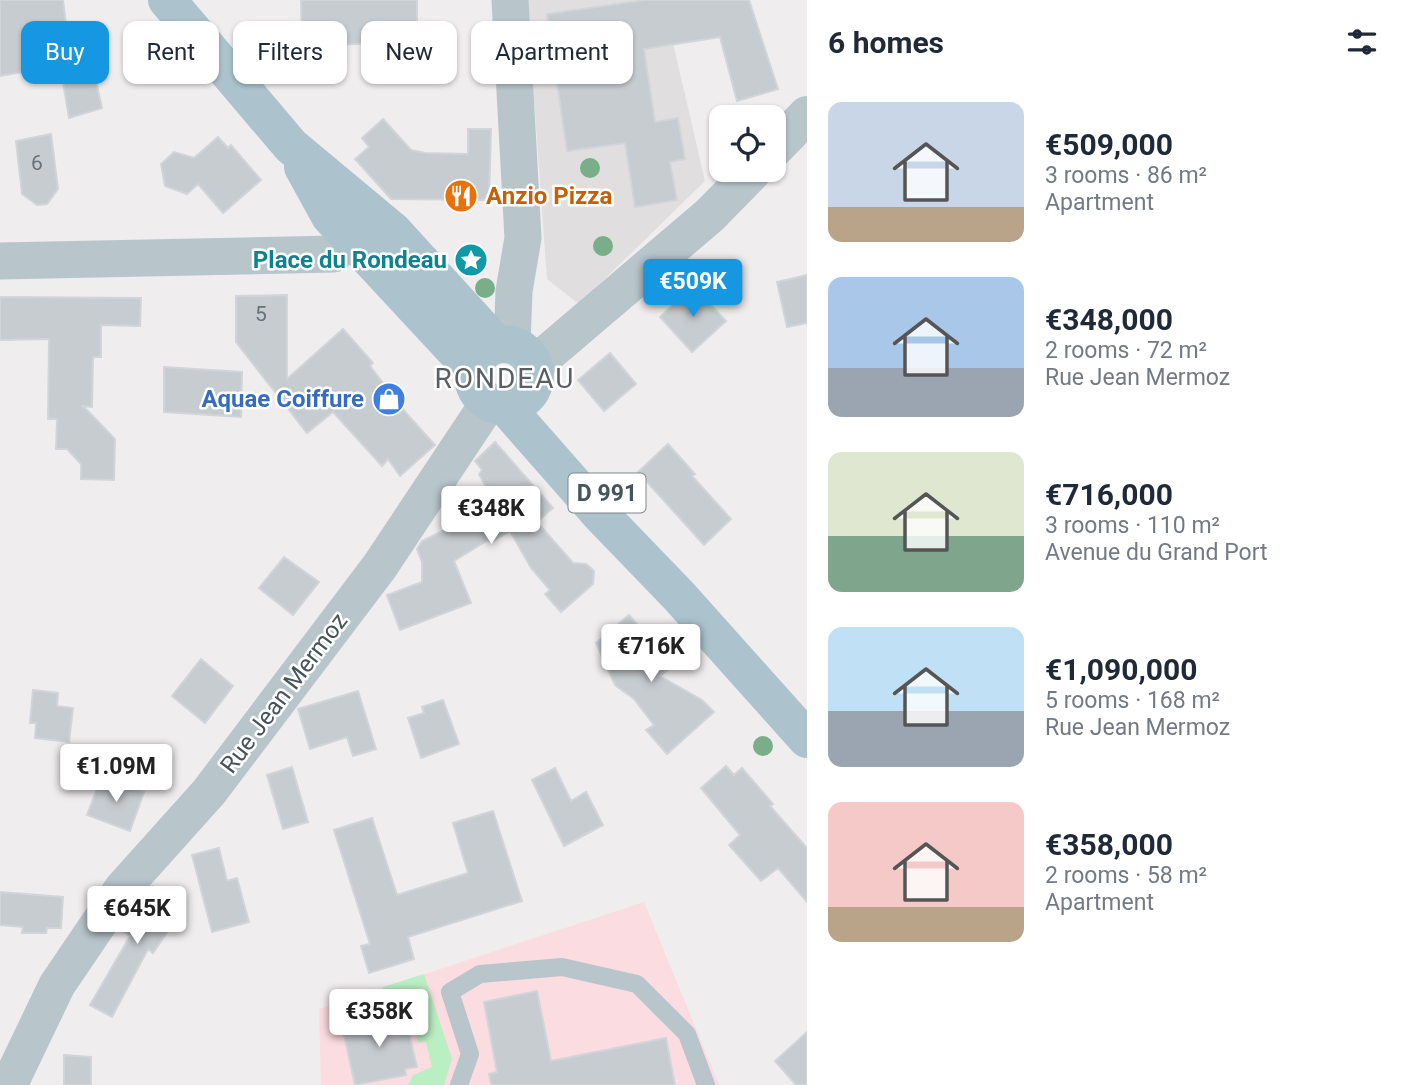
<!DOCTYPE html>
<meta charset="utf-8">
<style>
:root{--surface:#fff;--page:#f2f2f3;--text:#1f2937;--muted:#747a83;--accent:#1697e2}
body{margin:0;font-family:Roboto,sans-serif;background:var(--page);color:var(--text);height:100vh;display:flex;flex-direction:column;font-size:26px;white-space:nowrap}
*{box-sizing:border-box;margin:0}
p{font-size:23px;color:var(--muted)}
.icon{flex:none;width:38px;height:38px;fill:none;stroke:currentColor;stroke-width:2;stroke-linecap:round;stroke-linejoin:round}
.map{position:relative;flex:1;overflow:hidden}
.side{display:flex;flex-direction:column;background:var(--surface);width:595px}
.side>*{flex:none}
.hud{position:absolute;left:21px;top:21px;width:665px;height:63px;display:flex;gap:14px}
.buttons{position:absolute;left:709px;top:105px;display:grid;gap:14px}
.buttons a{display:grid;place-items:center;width:77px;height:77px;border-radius:14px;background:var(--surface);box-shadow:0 2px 5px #0004;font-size:35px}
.price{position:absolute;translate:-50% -60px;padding:0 16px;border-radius:7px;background:#fff;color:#222;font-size:23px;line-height:46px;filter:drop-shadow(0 2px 4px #0008)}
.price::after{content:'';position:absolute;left:50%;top:42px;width:21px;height:16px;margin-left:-10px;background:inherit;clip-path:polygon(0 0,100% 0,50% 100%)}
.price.active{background:var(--accent);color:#fff}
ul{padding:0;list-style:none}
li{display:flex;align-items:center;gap:21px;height:175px;padding:0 21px}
li span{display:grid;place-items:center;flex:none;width:196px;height:140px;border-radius:14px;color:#555}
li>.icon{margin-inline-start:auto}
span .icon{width:84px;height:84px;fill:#fffc;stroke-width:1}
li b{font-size:30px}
h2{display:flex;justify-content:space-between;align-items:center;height:84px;padding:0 21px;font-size:30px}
.tag{padding:0 24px;border-radius:14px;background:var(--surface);box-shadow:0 2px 5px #0004;font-size:24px;line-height:63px}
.tag.active{background:var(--accent);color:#fff}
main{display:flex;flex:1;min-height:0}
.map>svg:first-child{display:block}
</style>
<main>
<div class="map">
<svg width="807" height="1085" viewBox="0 0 807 1085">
<rect width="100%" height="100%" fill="#f0edee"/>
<path fill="#e1dee0" d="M527,0h136l42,181 -126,123 -32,-25z"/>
<path fill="#fbdce0" d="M644,902l75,183h-398l-2,-76z"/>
<path fill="#baefc4" d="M424,974l28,85 -8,26h-36l5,-10 19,-8 -6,-25h-8l-8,-38 -23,2 -4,-19z"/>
<path fill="#c7ccd0" stroke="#d1d5d9" stroke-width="2" d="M0,0h63l4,33 26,-5 7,29 -9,2 11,49 -33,10 -9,-53 -60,11z
M301,0h116v24h11v6h22v35h-31v15l-27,1 -1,-19h-4l-1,-20 -46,3v8h-38z
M645,0h104l29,89 -41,12 -17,-64 -76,12 11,73 23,-4 7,41 -15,3 7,38 -42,7 -10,-64 -58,8 -20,-137z
M383,119l28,31 14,3 43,1v-25h23l-2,71 -98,-1 -36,-40 14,-12 -7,-9z
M51,134l7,55 -11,15 -10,1 -15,-11 -6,-53z
M218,137l10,11 3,-3 30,35 -38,33 -25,-29 -11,10 -22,-8 -4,-22 13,-12 20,6z
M807,275v48l-20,4 -10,-45z
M693,286l33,35 -34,31 -32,-35z
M287,295v84l56,-50 30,34 -3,3 37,48 28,31 -35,31 -12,-17 -6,7 -49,-54 -26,21 -71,-91v-46z
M0,297l141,1 -1,28 -39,-1v32h-8l-1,50 -9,-1 32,33 -1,41 -33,-1v-15l-14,-15h-11l1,-30h-9l1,-80 -49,1z
M610,353l26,31 -32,27 -26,-31z
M164,367l78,5 -1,45 -77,-5z
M495,442l58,66 -16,14 36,41 13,1 8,7 -1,13 -32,28 -16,-18 5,-4 -19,-22 -21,-37 -19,11 -3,-2 -34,21 17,42 -71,27 -13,-35 35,-13v-20l-5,-13 5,-8 33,-16 -5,-9 40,-21 -11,-21 3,-4 -7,-9z
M668,444l27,30 -3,2 39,43 -27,26 -66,-73z
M284,557l35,25 -26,33 -34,-27z
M629,615l44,51 -13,10 42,24 12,12 -47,42 -21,-24 8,-5 -20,-26 -19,-14 -19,-42z
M201,659l32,27 -28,37 -33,-27z
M33,690l25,3 -1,13 16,2 -4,34 -34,-4 1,-15h-6z
M358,691l18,58 -23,7 -6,-19 -37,12 -12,-40z
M443,700l16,44 -38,14 -13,-40 16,-5 -2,-6z
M726,766l8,9 8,-7 31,36 -3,2 37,42v54l-29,-34 -17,13 -32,-36 11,-10 -39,-47z
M292,767l16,55 -25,7 -16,-54z
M555,768l16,33 15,-9 17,33 -39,21 -32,-66z
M102,776l42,16 -14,39 -43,-16z
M493,811l29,90 -114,36 6,22 -45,14 -8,-27 9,-2 -36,-114 38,-12 25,77 71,-22 -15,-50z
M219,848l8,33 10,-3 12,44 -37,10 -20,-77z
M153,886l31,22 -31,45 -5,-4 -36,68 -22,-12 40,-69 -10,-7 19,-27z
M0,892l63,5 -2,31h-14l-1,5h-24l1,-6 -23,-2z
M537,991l14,70 115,-23 9,47h-184l-2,-11 8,-2 -13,-70z
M404,1012l13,55 -12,2 1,6 -51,10 -13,-59z
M807,1032v53h-11l-21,-24z
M64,1055l27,2v28h-27z"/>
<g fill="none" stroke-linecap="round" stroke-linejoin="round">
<path stroke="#b8c5cb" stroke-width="18" d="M459,1085l11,-31 -20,-62 30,-18 82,-7 75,17 50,50 19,51"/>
<path stroke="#b8c5cb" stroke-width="37" d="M510,0l13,238 -9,53 -2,54
M0,261l334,-7 17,-15
M9,1085l48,-100 65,-96 87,-97 171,-226 109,-164"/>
<path stroke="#b8c5cb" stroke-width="38" d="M774,149l33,-34
M534,365l176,-150 44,-45"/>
<path stroke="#acc3cd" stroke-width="38" d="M167,0l124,146 102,85 104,114
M303,167l27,49 144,155
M473 375a31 31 0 1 1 62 0a31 31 0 1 1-62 0Z
M505,406l94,107 80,83 128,143"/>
</g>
<g fill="#78af88">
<circle cx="175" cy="45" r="10"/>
<circle cx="590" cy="168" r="10"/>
<circle cx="603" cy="246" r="10"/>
<circle cx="485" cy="288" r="10"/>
<circle cx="763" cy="746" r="10"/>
</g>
<defs>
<symbol id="restaurant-disc" viewBox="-11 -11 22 22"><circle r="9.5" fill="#e8710a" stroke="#fff"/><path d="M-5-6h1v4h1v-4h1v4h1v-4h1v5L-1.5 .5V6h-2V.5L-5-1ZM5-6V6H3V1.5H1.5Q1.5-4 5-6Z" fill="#fff"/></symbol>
<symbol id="sight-disc" viewBox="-11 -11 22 22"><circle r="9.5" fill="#0f9aa8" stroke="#fff"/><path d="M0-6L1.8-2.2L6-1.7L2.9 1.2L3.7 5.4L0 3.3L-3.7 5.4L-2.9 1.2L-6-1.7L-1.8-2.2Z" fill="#fff"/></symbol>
<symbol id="shop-disc" viewBox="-11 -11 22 22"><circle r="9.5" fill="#3f7fe0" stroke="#fff"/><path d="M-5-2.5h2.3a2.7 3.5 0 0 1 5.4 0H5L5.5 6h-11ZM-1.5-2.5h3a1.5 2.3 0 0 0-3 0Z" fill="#fff"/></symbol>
</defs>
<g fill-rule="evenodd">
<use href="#restaurant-disc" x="442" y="177" width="38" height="38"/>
<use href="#sight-disc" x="452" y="241" width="38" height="38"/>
<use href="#shop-disc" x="370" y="380" width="38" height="38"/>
</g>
<g text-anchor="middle" stroke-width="5" stroke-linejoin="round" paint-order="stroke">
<g font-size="21" fill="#667378">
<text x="37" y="170">6</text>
<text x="261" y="321">5</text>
</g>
<rect fill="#fff" stroke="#7d888c" stroke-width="2" x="568.5" y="473.5" width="77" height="39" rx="5"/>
<g font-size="23" font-weight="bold" fill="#45555b">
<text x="607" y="501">D 991</text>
</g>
<g font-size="24" font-weight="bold" fill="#c56008" stroke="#fff" text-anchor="start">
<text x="486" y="204">Anzio Pizza</text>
</g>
<g font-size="24" font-weight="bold" fill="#0d838f" stroke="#fff" text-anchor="end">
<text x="447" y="268">Place du Rondeau</text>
</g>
<g font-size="24" font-weight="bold" fill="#366cbe" stroke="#fff" text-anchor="end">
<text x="364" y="407">Aquae Coiffure</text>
</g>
<g font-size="24" fill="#45555b" stroke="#fff">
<text transform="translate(284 693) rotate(-53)" y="8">Rue Jean Mermoz</text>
</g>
<g font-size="28" letter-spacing="2" fill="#5a5f63" stroke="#fff">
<text x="505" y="388">RONDEAU</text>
</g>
</g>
</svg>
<div class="buttons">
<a><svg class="icon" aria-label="locate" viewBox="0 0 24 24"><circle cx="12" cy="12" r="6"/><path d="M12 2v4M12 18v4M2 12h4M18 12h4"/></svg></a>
</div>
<b class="price active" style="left:693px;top:319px">€509K</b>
<b class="price" style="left:491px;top:546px">€348K</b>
<b class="price" style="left:651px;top:684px">€716K</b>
<b class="price" style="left:116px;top:804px">€1.09M</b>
<b class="price" style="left:137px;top:946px">€645K</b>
<b class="price" style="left:379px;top:1049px">€358K</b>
<div class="hud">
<a class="tag active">Buy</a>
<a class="tag">Rent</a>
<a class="tag">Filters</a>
<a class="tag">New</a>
<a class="tag">Apartment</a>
</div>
</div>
<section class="side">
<h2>6 homes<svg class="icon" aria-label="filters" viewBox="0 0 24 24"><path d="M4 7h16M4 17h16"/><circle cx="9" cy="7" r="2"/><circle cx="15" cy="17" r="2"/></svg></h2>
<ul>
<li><span style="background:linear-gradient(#c9d6e8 75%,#b9a48a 0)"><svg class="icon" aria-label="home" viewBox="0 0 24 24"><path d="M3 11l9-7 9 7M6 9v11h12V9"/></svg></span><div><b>€509,000</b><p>3 rooms · 86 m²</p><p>Apartment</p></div></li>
<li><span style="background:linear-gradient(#a9c7e8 65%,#9aa5b1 0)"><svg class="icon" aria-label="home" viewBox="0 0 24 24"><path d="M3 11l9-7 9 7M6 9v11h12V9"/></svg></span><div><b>€348,000</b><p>2 rooms · 72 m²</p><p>Rue Jean Mermoz</p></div></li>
<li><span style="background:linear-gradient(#dfe7d0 60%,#7fa58c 0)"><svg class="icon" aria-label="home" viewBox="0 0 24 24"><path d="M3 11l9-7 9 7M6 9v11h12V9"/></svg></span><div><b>€716,000</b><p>3 rooms · 110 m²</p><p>Avenue du Grand Port</p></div></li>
<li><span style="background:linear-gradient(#bfe0f5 60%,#9aa5b1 0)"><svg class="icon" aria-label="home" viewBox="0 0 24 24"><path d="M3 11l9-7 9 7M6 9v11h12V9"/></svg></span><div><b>€1,090,000</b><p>5 rooms · 168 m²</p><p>Rue Jean Mermoz</p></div></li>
<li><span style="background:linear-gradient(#f6c9c9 75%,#b9a48a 0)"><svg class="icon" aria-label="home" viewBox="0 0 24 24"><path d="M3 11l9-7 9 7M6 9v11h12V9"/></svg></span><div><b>€358,000</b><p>2 rooms · 58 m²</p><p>Apartment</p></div></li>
</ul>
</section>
</main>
